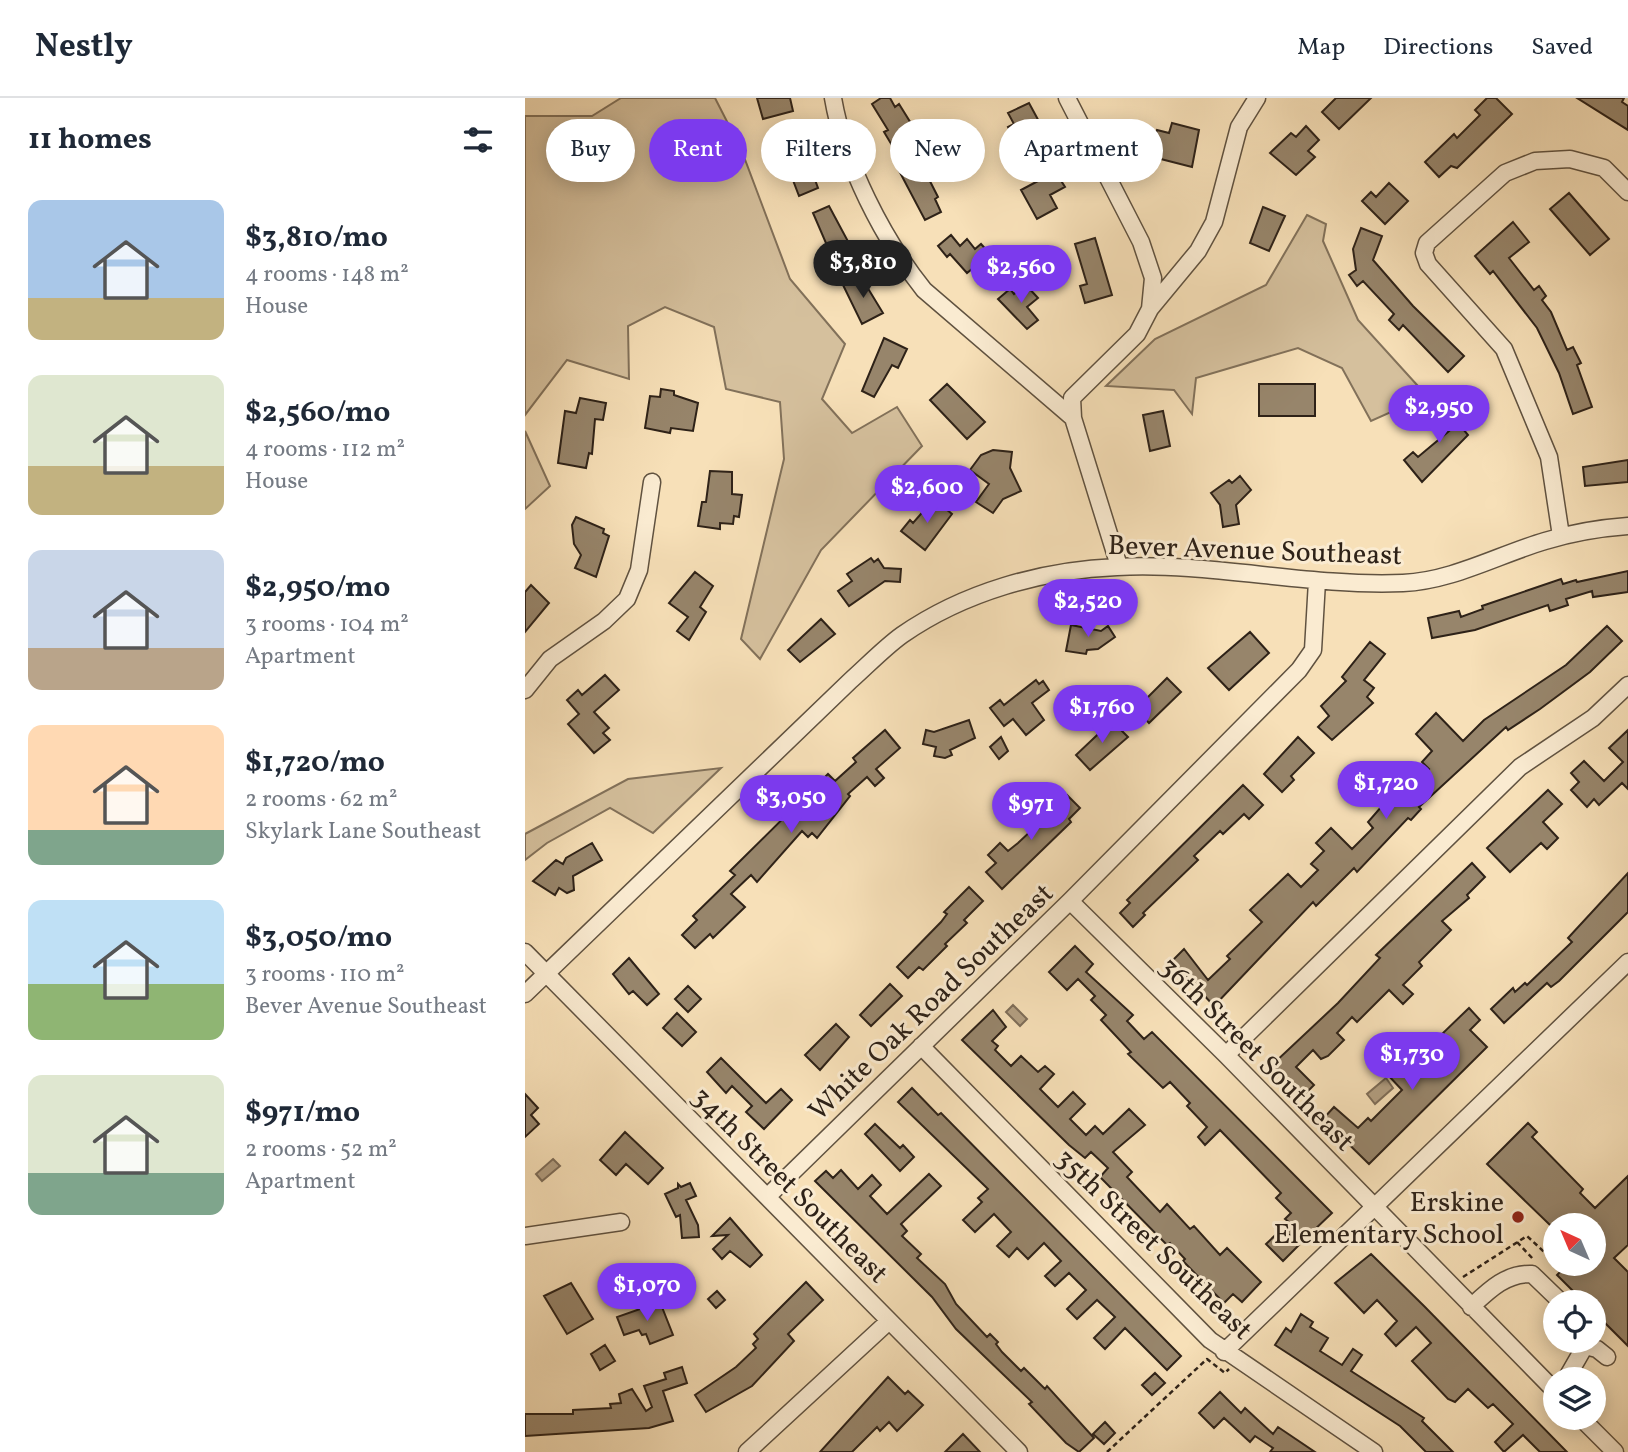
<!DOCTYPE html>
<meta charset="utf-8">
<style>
:root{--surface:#fff;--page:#f6f6f7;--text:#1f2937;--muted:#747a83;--line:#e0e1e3;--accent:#7c3aed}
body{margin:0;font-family:Vollkorn,serif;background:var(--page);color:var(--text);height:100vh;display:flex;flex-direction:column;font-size:26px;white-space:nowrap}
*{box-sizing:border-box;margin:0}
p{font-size:23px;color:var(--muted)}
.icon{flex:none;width:38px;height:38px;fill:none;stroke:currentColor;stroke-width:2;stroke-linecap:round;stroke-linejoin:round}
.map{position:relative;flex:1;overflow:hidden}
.details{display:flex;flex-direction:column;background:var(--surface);width:525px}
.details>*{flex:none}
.hud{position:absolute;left:21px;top:21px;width:665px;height:63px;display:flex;gap:14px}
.needle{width:46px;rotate:316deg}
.controls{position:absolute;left:1018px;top:1115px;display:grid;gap:14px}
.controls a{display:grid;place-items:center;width:63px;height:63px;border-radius:50%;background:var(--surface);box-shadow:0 4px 18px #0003;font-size:35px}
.price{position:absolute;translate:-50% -60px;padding:0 16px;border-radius:24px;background:var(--accent);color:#fff;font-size:23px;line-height:46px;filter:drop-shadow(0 2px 4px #0008)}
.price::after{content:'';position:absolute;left:50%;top:42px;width:21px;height:16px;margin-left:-10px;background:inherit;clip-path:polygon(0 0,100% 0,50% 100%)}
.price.current{background:#222;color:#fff}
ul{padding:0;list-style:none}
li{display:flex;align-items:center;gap:21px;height:175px;padding:0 28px}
li span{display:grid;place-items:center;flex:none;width:196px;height:140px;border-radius:14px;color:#555}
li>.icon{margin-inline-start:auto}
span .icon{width:84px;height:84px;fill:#fffc;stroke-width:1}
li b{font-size:30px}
h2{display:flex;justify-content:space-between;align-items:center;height:84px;padding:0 28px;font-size:30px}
.tag{padding:0 24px;border-radius:32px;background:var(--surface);box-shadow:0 4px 18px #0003;font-size:24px;line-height:63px}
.tag.current{background:var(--accent);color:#fff}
header{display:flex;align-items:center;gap:42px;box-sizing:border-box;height:98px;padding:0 35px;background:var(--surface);border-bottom:2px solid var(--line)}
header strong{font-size:33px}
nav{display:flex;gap:38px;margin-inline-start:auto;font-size:24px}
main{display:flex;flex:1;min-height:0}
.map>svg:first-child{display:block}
</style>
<header>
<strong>Nestly</strong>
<nav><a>Map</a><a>Directions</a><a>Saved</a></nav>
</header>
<main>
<section class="details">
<h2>11 homes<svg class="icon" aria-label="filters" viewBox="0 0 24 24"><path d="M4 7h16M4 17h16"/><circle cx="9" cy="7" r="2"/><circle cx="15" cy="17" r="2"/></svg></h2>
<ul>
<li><span style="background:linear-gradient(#a9c7e8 70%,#c2b280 0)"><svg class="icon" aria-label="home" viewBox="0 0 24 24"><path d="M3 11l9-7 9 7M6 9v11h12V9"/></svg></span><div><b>$3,810/mo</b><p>4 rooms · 148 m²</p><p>House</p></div></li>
<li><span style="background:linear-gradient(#dfe7d0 65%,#c2b280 0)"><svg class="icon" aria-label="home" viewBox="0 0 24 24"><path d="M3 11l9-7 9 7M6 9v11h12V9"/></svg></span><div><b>$2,560/mo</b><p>4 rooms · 112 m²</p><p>House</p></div></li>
<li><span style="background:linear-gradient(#c9d6e8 70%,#b9a48a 0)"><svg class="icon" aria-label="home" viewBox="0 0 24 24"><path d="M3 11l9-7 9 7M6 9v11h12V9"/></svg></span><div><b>$2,950/mo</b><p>3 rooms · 104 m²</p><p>Apartment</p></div></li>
<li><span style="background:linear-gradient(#ffd9b3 75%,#7fa58c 0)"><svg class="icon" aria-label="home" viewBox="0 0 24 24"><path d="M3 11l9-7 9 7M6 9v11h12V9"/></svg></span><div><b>$1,720/mo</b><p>2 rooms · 62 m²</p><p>Skylark Lane Southeast</p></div></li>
<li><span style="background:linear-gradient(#bfe0f5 60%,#8fb573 0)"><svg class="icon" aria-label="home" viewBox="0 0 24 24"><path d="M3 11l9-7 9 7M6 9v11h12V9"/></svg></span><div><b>$3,050/mo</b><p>3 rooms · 110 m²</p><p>Bever Avenue Southeast</p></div></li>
<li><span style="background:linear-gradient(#dfe7d0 70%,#7fa58c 0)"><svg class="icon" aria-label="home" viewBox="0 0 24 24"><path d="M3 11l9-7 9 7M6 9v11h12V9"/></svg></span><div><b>$971/mo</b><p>2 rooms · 52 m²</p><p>Apartment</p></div></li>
</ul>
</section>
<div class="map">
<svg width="1103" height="1354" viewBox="0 0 1103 1354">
<rect width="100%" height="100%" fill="#f7e0b8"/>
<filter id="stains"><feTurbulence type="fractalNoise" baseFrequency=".00286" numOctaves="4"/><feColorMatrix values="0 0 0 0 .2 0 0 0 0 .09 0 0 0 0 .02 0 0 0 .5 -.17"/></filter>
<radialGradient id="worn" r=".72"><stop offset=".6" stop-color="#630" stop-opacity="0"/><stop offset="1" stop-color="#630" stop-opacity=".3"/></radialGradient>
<path fill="#d5c09d" stroke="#82715a" stroke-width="2" d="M96,0h94l26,51 49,130 55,65 -23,55 30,34 45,-26 25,39 -101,104 -61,109 -19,-20 43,-180 -4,-57 -54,-13 -12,-62 -49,-20 -37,19 1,53 -62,-19 -42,55v-299h67z
M782,117l19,9 -3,17 35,79 69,76 -56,25 -29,-53 -44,-20 -102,30 -4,36 -18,-24 -68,-4 49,-47 111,-54z
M0,333l25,55 -25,23z
M196,670l-68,65 -43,-25 -63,35 -22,17v-26l103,-55z"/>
<path fill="#b39f82" stroke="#7e6d58" stroke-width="2" d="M488,907l14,14 -7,7 -14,-14z
M861,980l7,10 -18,16 -8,-10z
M28,1061l7,7 -18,15 -6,-7z"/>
<path fill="#97856b" stroke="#2e2218" stroke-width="2" d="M232,0h33l3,13 -30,8z
M356,0h9l5,9 4,-3 18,29 -9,5 30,59 -3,2 6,13 -16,8 -29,-55 6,-3 -18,-30 4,-2 -16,-26z
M811,0h35l-32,31 -17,-17z
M962,0h9l16,16 -55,54 -6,-2 -12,11 -14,-15 29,-28 3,4 23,-23 -5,-5z
M1052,0h47l-2,4 6,4v24z
M504,5l19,35 -23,11 -6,-14 -6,3 -5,-11 6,-3 -6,-11z
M647,25l27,7 -7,37 -43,-11 8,-26 12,3z
M781,28l13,14 -11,11 7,6 -19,18 -26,-22 21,-20 5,4z
M275,40l19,37 -5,2 4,11 -19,8 -19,-50z
M526,67l14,22 -15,8 7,13 -20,11 -16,-29 17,-9 -4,-7z
M864,85l19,18 -23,23 -23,-23 9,-9 5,5z
M1044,95l40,46 -19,16 -40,-46z
M304,108l22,41 -19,10 -19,-44z
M738,109l22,9 -16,35 -19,-8z
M988,124l16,20 -20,16 25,32 5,-4 7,10 -4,4 9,12 16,38 6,-3 8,16 -4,2 15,42 -19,7 -14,-41 -22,-45 -44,-57 -3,3 -15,-18z
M836,130l21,8 -9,24 40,46 51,50 -16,16 -45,-47 -4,5 -10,-10 5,-6 -31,-33 -6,5 -8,-11 7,-5 -3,-21z
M426,137l9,11 7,-7 8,10 6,-5 9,10 -23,19 -17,-19 -3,3 -9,-11z
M570,140l17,57 -27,8 -5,-17 7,-2 -12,-40z
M336,179l22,36 -21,11 -19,-39z
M500,186l13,14 -11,9 11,13 -11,9 -29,-30 12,-10 4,5z
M359,240l23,11 -9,19 -6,-3 -18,32 -12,-6z
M422,286l38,38 -18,17 -37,-39z
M734,286h56v32h-56z
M136,291l13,2v4l24,8 -5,28 -22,-3 -1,5 -25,-5 5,-32 10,1z
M55,300l26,5 -3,17 -8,-1 -3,35 -3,-1 -3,15 -28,-5 7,-52 11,2z
M924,306l13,16 -4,3 10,12 -46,47 -18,-22 9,-8 5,5 31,-26 -13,-16z
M638,313l7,35 -20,5 -7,-36z
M468,352l19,2 -2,16 11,23 -18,8 -10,14 -17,-11 13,-18 -19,-14 11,-15z
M1103,362v22l-43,4 -2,-19z
M185,373l22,1v22l10,1 -3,22 -5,-1 -1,8 -13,-1v6l-22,-3 4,-24h4z
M715,378l11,14 -15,15 3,19 -16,3 -3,-22 -9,-12 18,-13 3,3z
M409,401l18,15 -27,36 -24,-19 9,-11 3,3z
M51,419l28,12 -1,4 6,3 -13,41 -21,-9 6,-13 -7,-11 -2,-19z
M346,460l3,4 4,-3 6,9 17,1 -1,13 -15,-1 -36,25 -11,-15 14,-10 -5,-7z
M1103,473v21l-35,5 -1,-6 -26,8 2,6 -18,6 -2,-6 -73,25 -43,8 -4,-20 31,-7 2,6 22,-8 -1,-3 79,-27 2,5 13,-4 1,2z
M170,474l18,14 -13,21 6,5 -17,28 -12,-9 11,-14 -19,-14z
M6,487l18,18 -24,29v-40z
M296,521l14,15 -35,28 -12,-12z
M546,527l30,6 7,-5 7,11 -17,12 -11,1 -1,4 -20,-3z
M1082,528l15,15 -32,31 -50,37 -32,21 -2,-3 -87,80 2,2 -10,11 -3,-2 -51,54 -3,-4 -38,38 -3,-4 -99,104 -42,-45 12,-12 24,31 22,-21 -3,-3 35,-34 -12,-12 38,-36 13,13 17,-17 -7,-6 13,-13 -8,-8 15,-15 21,21 21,-21 -5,-6 14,-16 5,5 42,-42 -7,-7 10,-11 -16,-17 20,-21 27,28 21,-21 82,-55z
M725,534l19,21 -40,37 -21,-22z
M845,544l15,12 -21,26 10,8 -7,9 6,6 -41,37 -14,-13 11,-11 -8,-10 25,-25 -4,-4z
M80,577l14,15 -25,22 15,16 -6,5 7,7 -16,13 -26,-29 11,-10 -12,-14 11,-10 4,5z
M642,580l14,14 -32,31 -13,-14z
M511,582l3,4 4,-3 6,9 -17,13 12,17 -18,15 -13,-16 -9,7 -14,-18 10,-8 4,5z
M444,622l6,18 -25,12 2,5 -7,3 -11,-2 2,-9 -13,-3 3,-14 8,2z
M587,623l16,16 -38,33 -14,-15z
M360,632l15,18 -24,21 8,9 -9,8 -8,-9 -19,17 2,2 -33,42 -5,-5 -4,4 -6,-6 -45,51 -6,-7 -20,19 14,13 -32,31 -3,-4 -15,14 -13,-13 15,-15 -4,-4 42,-41 -5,-4 98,-97 7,7 21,-19 -3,-4z
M1103,632v59l-6,-6 -23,22 -5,-6 -7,8 -16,-17 8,-8 -8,-9 13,-12 20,20 19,-19 -14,-14z
M476,639l7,14 -9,8 -9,-12z
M773,639l16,16 -23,23 3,4 -12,12 -18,-18z
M718,687l20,20 -14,14 -5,-5 -21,20 -3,-3 -26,25 4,4 -55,53 2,2 -12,12 -13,-14 10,-10 -3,-3z
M1023,692l14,14 -19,18 15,16 -11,11 -6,-6 -31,29 -23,-24z
M542,697l13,13 -11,11 2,3 -69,67 -16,-17 10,-9 -8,-8 12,-12 8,8 10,-8 30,-28 -6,-7 9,-9 6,6z
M67,745l10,17 -29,16 1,14 -7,3 -8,-5 -4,7 -22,-14 23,-21 7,4 3,-6z
M947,765l13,14 -18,18 2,3 -27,23 9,9 -32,32 3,4 -19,19 10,9 -10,10 -14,-14 -32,32 -5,-5 -15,16 7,7 -16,16 -7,3 -8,-9 -17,17 18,18 -11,11 -30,-32 65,-61 42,-45 -4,-3z
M1103,775v39l-69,69 -8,6 -4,-4 -43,40 -13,-14 22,-21 2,4 10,-9 2,2 45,-43 -4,-4z
M444,789l14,14 -19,19 3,3 -22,21 2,2 -24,24 -4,-3 -11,11 -11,-11 44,-45 6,-8 -3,-2z
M550,848l18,18 -7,8 47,43 -6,6 17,18 8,-7 180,181 -22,21 -21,1 10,10 -16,16 -17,-17 23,-22 -4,-3 6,-6 -15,-15 5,-5 -61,-63 -15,15 -7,-8 9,-10 -20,-21 3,-3 -20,-21 -7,6 -35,-34 3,-2 -30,-32 5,-5 -15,-15 4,-4 -17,-17 -11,11 -18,-18z
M104,860l30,36 -12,11 -14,-14 -4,3 -16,-20z
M365,886l12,12 -31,30 -11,-11z
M163,888l13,13 -13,13 -13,-13z
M944,910l11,12 -10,10 17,17 -118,117 -46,-45 11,-12 24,21 10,-10 3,3 31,-31 -15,-16 9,-9 9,9 19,-18 13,9 18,-17 -12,-15z
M468,912l13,17 -14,14 6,5 -3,4 16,16 10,-10 17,16 7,-6 9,8 -14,15 18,18 15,-15 12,12 -15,15 16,16 9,-9 8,8 26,-25 16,16 -32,27 19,20 -5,5 33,35 7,-8 23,25 4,-3 26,29 7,-7 34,34 -19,20 -9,-8 -9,9 -41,-42 2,-2 -15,-16 -3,2 -67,-68 8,-9 -17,-16 -6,6 -16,-13 -107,-105z
M152,915l19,19 -14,14 -19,-18z
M311,926l13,13 -29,33 -15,-15z
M196,960l45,45 15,-14 11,11 -28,29 -18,-17 6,-6 -20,-20 -6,7 -19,-21z
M387,990l26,27 3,-2 240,243 -14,14 -42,-42 -20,21 -11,-11 21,-21 -18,-17 -20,19 -10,-10 19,-19 -17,-17 -14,13 -10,-10 16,-15 -17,-18 -16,16 -11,-11 -8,9 -12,-11 14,-14 -17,-18 -19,18 -12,-12 19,-18 -4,-4 10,-9 -90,-87z
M0,996l13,14 -7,7 8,9 -14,13z
M1003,1025l9,9 -5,5 51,52 -3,4 15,15 33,-32v69l-14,13 14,14v74l-34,-34v-10h-10l-27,-27 6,-6 -5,-5h36v-39h-44l-63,-61z
M350,1026l25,24 3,-3 11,12 -14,14 -35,-37z
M100,1034l38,36 -15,16 -22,-20 -10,11 -16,-15z
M316,1072l17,19 14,-14 9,10 -11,11 17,18 42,-40 12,12 -40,38 6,7 -5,5 19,18 -4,4 28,26 11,20 31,33 3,-3 8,8 -2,2 6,8 19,19 3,-3 21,21 2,-3 47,52 -15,14 -13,-9 -37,-39 3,-2 -76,-73 -24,-32 -117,-116 11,-10 7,7z
M165,1085l6,13 -10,4 12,25 1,12 -17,1 -2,-23 -4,2 -11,-23 13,-6v-4l3,3z
M205,1120l32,37 -12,12 -20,-16 -8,8 -9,-10 15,-14 -16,1z
M846,1156l53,52 143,146h-27l-17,-17 -19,17 -9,-10 18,-18 -20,-20 -5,4 -20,-19 -13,13 -7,-3 -36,-38 19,-18 -15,-16 -20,19 -11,-12 12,-13 -20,-21 -13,13 -29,-30z
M281,1184l17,18 -35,34 6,7 -42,45 -46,26 -11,-17 41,-28 20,-19 -3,-4 5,-5 -4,-5z
M46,1185l22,36 -26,15 -23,-38z
M192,1193l8,9 -9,8 -8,-9z
M135,1204l13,33 -23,9 -4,-10 -4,1 -3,-5 -15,5 -7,-18z
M776,1216l12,8 -3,5 18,11 -8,13 22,14 11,-16 9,6 -11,16 73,47 -2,3 31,31h-27l-26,-26 -125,-81 11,-17 5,4z
M80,1247l10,16 -15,9 -9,-16z
M157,1269l5,16 -24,8 10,30 -24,7 -124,8v-22h48v-4l38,-2 -1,-4 11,-1 -2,-9 13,-5 14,22 6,-4 -8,-21 22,-7 -2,-6z
M630,1275l10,10 -13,12 -10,-10z
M363,1279l17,17 3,-3 15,14 -26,26 -8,-9 -9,9 -3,-4 -25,25h-32z
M695,1294l21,21 4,-5 28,26 5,-7 37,25h-45l3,-4 -18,-12 -5,6 -26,-24 -10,10 -15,-15z
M580,1324l10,11 -11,11 -11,-10z
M438,1336l17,18h-35z"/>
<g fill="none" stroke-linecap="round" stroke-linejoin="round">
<defs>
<path id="minor" d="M308,0c11,65 50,141 91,192l149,128
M542,0l74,144 12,36 -3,31 -13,25 -65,64 1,20 46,148
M625,211l48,-58 16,-29 25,-95 18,-29
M1036,438l-12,-79 -45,-108 -76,-85 -4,-11 3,-10 78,-70 30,-12 35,-2 34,9 24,24
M0,592l25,-31 54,-38 23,-22 12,-29 13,-88
M545,803l156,154 330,337
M0,854l494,500
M0,896l325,-313c17,-15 34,-33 52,-46 62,-43 140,-65 215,-68 95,-5 190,20 286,16 49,-2 95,-28 142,-42 26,-8 55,-13 83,-15
M396,948l289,294 164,112
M701,957l294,-288 73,-49 35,-33
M242,1099l303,-296 229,-231 14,-20 4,-69
M0,1138l96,-14
M946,1209c18,-17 35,-34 61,-33l29,28
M1060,1248l12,3 10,8
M699,1254l404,-390
M1041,1281l19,-33 -1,-6
M1056,1320l34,34
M222,1354l142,-131"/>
</defs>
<use href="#minor" stroke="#605240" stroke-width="19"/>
<path stroke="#2e2218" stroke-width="2.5" stroke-dasharray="5 3.5" stroke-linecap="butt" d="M992,1144l17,18
M938,1179l64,-41 29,27
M582,1354l100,-93 18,14 4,-4"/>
<use href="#minor" stroke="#faebd1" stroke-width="16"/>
</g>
<circle fill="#8f2418" stroke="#faebd1" stroke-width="2.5" cx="993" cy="1119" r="7"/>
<g text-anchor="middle" stroke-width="6" stroke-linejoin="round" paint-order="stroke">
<g font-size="28" fill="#2e2218" stroke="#faebd1">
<text transform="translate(730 451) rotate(2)" y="10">Bever Avenue Southeast</text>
<text transform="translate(405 903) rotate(-44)" y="10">White Oak Road Southeast</text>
<text transform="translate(733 955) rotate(45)" y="10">36th Street Southeast</text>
<text transform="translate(266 1086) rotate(45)" y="10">34th Street Southeast</text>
<text transform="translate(630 1145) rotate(44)" y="10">35th Street Southeast</text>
</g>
<g font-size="28" fill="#2e2218" stroke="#faebd1" text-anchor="end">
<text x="979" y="1113">Erskine<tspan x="979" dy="32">Elementary School</tspan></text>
</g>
</g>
<rect width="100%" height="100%" filter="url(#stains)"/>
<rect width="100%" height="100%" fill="url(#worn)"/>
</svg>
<div class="controls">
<a><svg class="needle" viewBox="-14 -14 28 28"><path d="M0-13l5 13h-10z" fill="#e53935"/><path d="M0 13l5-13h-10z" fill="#747a83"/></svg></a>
<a><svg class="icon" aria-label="locate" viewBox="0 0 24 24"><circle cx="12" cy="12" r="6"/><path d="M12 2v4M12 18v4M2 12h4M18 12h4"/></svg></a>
<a><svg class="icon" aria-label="layers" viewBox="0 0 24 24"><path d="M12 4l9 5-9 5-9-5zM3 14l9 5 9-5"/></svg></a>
</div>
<b class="price current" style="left:338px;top:202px">$3,810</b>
<b class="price" style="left:496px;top:207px">$2,560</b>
<b class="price" style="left:914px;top:347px">$2,950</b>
<b class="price" style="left:402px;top:427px">$2,600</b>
<b class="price" style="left:563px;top:541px">$2,520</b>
<b class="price" style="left:577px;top:647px">$1,760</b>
<b class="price" style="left:861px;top:723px">$1,720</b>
<b class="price" style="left:266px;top:737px">$3,050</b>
<b class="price" style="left:506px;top:744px">$971</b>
<b class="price" style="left:887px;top:994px">$1,730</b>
<b class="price" style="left:122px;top:1225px">$1,070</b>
<div class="hud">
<a class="tag">Buy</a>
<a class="tag current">Rent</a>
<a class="tag">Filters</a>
<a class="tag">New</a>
<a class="tag">Apartment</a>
</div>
</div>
</main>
